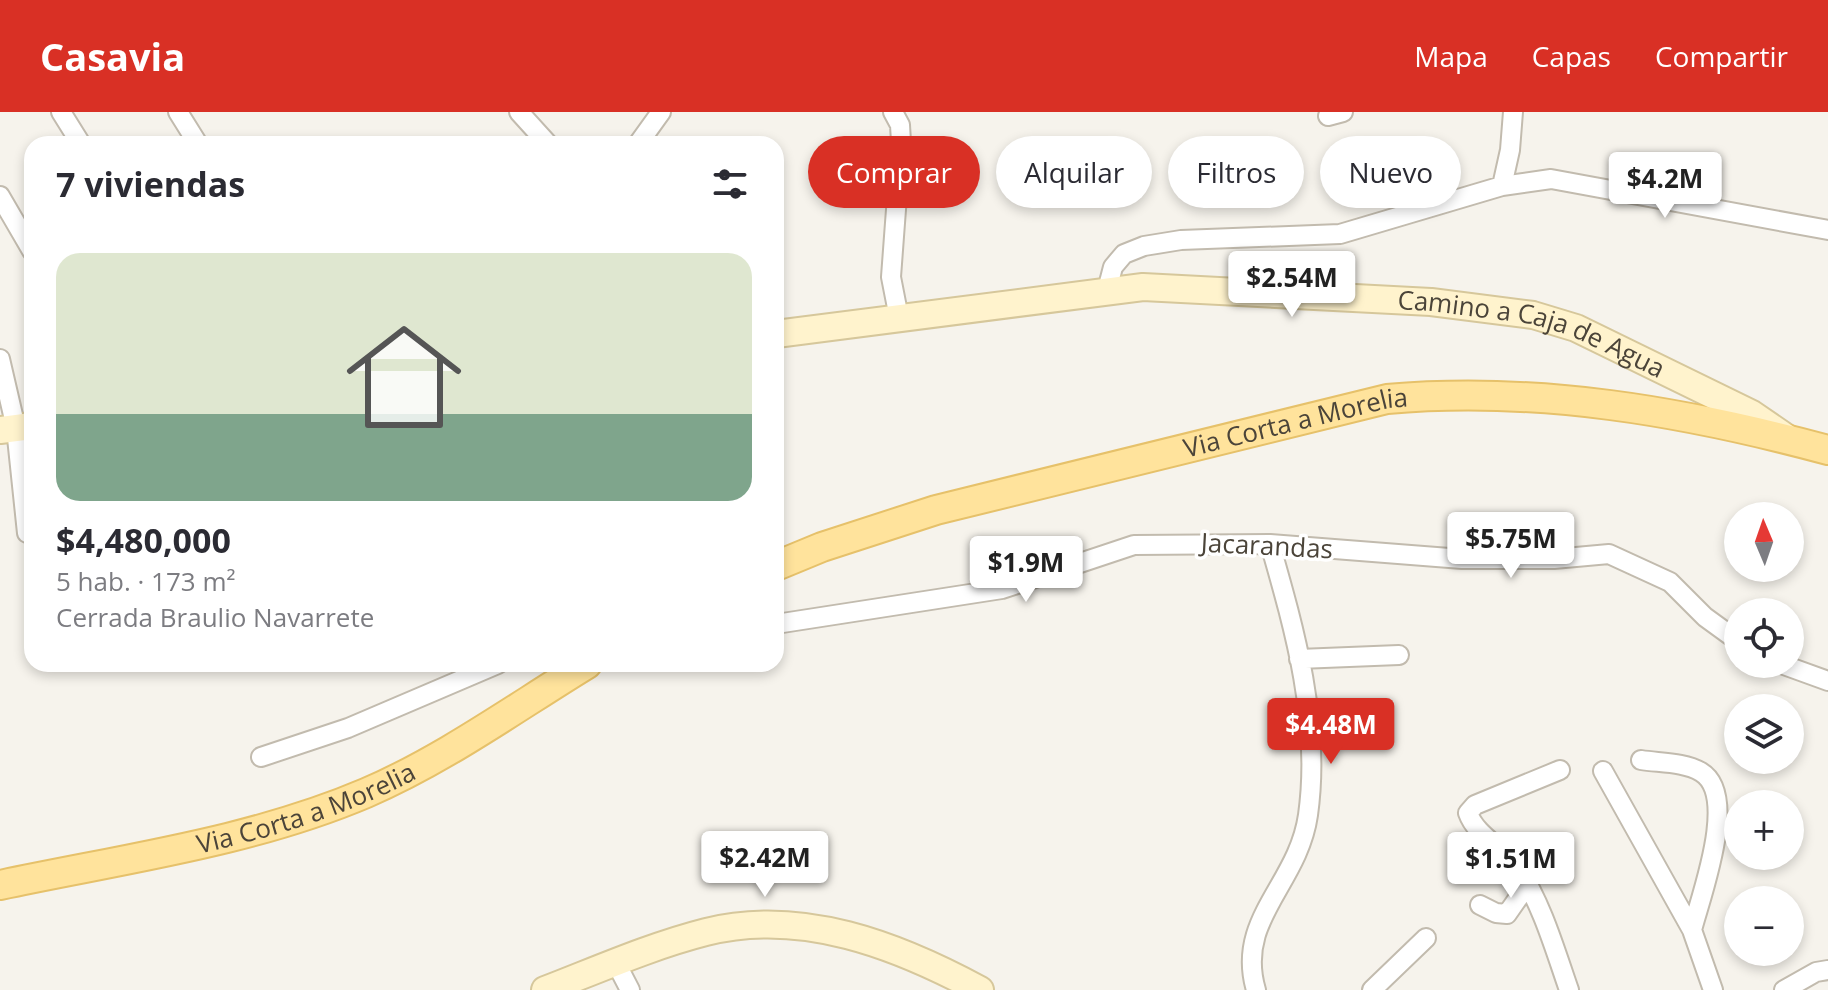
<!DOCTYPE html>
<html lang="es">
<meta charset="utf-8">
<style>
:root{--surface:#fff;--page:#f7f7f7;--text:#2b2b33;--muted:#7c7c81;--line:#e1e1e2;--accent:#d93025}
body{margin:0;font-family:"Open Sans",sans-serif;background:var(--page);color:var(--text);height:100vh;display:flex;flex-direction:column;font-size:30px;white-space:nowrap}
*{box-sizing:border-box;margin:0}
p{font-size:26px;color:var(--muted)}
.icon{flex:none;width:44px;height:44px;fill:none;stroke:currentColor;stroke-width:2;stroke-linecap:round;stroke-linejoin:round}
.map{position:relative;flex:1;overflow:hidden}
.sheet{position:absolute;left:24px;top:24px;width:760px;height:536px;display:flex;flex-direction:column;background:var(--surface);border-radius:24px;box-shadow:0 4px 12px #0003}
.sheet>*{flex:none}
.banner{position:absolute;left:808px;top:24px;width:760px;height:72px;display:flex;gap:16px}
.needle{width:52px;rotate:358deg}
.tools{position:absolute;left:1724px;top:390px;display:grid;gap:16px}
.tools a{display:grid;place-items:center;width:80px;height:80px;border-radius:50%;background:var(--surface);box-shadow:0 4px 12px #0003;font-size:40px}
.price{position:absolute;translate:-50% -68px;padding:0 18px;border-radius:8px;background:#fff;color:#222;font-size:26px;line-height:52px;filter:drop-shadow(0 2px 4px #0008)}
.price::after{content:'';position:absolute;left:50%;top:48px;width:24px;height:18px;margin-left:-12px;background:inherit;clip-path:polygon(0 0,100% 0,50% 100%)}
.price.selected{background:var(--accent);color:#fff}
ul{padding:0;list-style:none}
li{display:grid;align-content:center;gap:16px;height:424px;padding:0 32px}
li+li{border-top:2px solid var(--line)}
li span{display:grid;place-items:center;height:248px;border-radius:24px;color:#555}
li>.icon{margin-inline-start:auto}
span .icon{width:144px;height:144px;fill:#fffc;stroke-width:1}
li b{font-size:34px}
h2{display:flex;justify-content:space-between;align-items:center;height:96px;padding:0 32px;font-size:34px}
.pill{padding:0 28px;border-radius:36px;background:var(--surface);box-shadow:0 4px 12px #0003;font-size:28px;line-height:72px}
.pill.selected{background:var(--accent);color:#fff}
header{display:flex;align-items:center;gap:48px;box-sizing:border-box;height:112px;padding:0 40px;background:var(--accent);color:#fff}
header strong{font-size:38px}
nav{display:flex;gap:44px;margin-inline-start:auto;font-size:28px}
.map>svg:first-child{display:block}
</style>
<header>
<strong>Casavia</strong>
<nav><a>Mapa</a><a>Capas</a><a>Compartir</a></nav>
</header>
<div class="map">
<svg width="1828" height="878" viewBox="0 0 1828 878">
<rect width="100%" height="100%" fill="#f6f3ec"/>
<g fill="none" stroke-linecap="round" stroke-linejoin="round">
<defs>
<path id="street" d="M61,0l20,32
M178,0l20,32
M519,0l29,32
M893,0l7,13 1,17 -10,135 8,41
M1328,4l15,-4
M638,32l23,-32
M1502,74l8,-36 3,-38
M0,84l32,55
M1107,178l6,-23 11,-13 20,-8 37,-6 159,-6 162,-48 49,-7 277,51
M0,247l16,69 11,105
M776,512l226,-35 132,-44 136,-1 192,15h92l55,-5 61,28 35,35 33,24
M1299,547l100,-4
M1781,552l47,17
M261,645l87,-29 150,-64
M1641,648c19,3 43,2 60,12 38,23 0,123 -9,158
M1560,658l-85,35 -7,8c8,23 36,35 50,55 24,36 37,82 51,122
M1603,659l89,159 21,60
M1480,793l16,8 11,1 21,-30
M616,851l14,27
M1256,878c-21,-71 42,-105 52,-175 13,-92 -13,-184 -38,-271
M1372,878l54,-52
M1784,878l32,-18 12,-2"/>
<g id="secondary">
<path id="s1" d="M776,222l367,-47 288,15 102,13 43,13 176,86 35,24"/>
<path d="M0,318l32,-4"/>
<path d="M545,878c52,-20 106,-44 161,-58 95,-24 191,13 274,58"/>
</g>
<g id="primary">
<path id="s2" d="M776,454l46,-19 114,-37 451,-111c151,-13 296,12 441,51"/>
<path id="s3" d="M0,773c122,-26 251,-43 366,-92 77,-33 149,-85 221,-129"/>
</g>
</defs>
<use href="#street" stroke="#c2bbae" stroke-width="22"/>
<use href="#secondary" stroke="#d6c79b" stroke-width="30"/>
<use href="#primary" stroke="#e6c16a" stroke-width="32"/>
<use href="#street" stroke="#fff" stroke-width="18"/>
<use href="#secondary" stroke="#fff3cd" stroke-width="26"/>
<use href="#primary" stroke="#ffe39c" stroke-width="28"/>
</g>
<g text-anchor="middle" stroke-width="7" stroke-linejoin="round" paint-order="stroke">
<g font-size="26" fill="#4b4439" stroke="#fff">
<text dy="9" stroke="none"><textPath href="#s1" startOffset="764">Camino a Caja de Agua</textPath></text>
<text dy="9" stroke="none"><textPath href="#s2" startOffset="540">Via Corta a Morelia</textPath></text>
<text transform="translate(1267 434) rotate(3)" y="9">Jacarandas</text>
<text dy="9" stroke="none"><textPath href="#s3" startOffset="316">Via Corta a Morelia</textPath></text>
</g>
</g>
</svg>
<div class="tools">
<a><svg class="needle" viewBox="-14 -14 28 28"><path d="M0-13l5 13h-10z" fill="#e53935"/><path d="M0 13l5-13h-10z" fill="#7c7c81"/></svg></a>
<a><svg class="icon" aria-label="locate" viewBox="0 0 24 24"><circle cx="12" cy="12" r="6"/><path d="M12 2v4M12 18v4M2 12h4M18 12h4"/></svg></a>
<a><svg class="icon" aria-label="layers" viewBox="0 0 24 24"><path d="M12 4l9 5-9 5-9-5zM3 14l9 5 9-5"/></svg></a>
<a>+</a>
<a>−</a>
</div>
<b class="price" style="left:1665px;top:108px">$4.2M</b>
<b class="price" style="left:1292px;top:207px">$2.54M</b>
<b class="price" style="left:1511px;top:468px">$5.75M</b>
<b class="price" style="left:1026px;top:492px">$1.9M</b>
<b class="price selected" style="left:1331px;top:654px">$4.48M</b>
<b class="price" style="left:765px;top:787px">$2.42M</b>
<b class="price" style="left:1511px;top:788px">$1.51M</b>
<div class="banner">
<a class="pill selected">Comprar</a>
<a class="pill">Alquilar</a>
<a class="pill">Filtros</a>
<a class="pill">Nuevo</a>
</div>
<section class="sheet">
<h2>7 viviendas<svg class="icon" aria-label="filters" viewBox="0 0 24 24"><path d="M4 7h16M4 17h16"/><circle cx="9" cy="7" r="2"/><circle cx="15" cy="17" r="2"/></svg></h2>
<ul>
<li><span style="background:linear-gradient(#dfe7d0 65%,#7fa58c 0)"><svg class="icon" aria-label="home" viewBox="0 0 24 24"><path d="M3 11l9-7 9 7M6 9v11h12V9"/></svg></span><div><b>$4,480,000</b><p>5 hab. · 173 m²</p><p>Cerrada Braulio Navarrete</p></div></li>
</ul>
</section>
</div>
